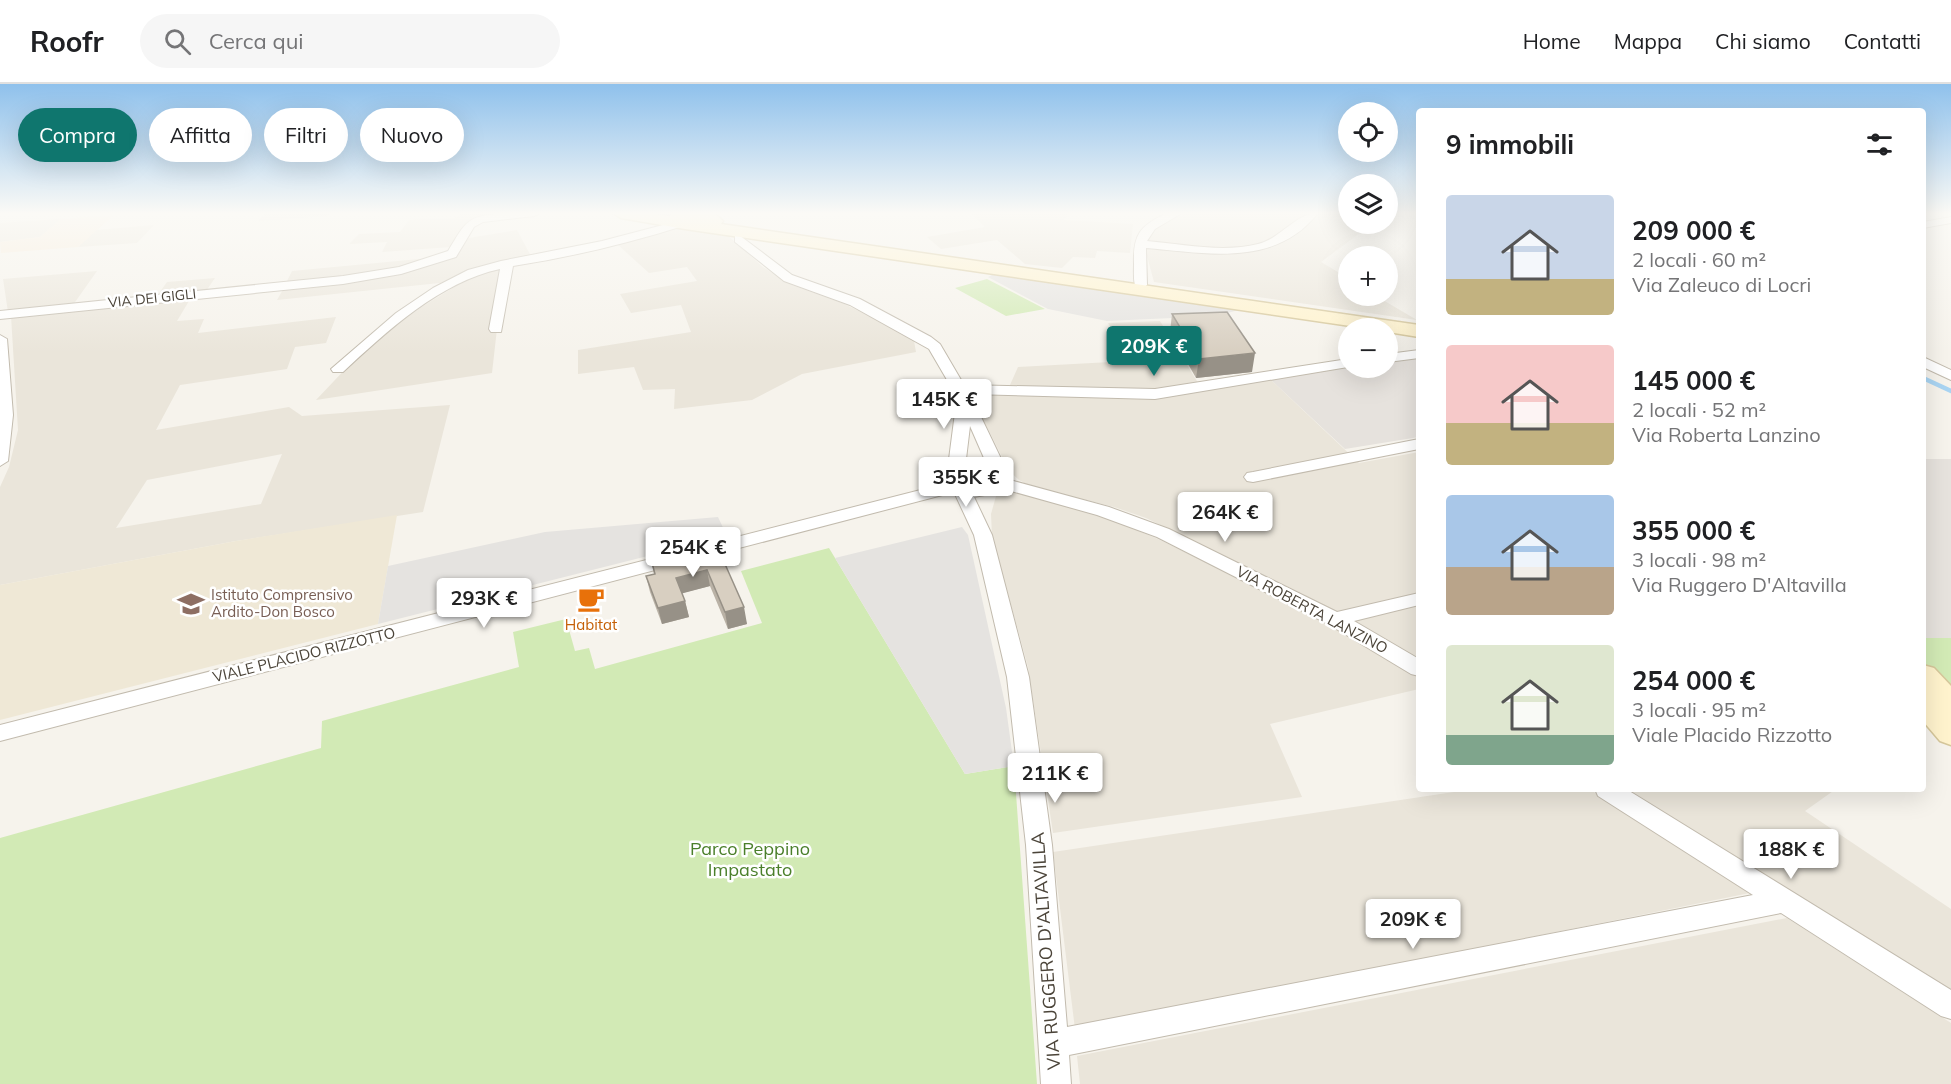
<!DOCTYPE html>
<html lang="it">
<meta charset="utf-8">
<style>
:root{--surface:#fff;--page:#f6f6f6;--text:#202124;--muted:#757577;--line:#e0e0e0;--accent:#0f766e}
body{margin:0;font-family:Mulish,sans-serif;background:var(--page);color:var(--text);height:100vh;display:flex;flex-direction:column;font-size:22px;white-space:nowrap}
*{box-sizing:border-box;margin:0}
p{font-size:20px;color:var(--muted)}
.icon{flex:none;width:33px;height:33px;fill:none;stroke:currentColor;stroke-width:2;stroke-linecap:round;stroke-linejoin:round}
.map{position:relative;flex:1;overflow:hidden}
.panel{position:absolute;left:1416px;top:24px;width:510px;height:684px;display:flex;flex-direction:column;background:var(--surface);border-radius:6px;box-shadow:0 6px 24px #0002}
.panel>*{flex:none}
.top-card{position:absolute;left:18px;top:24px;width:570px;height:54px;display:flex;gap:12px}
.controls{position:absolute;left:1338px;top:18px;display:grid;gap:12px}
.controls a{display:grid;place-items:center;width:60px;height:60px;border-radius:50%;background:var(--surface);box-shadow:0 6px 24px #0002;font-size:30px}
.price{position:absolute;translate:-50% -51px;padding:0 14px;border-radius:6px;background:#fff;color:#222;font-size:20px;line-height:39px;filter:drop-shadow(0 2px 3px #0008)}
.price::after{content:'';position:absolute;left:50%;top:36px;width:18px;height:14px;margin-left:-9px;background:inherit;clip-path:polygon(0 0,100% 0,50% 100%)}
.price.active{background:var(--accent);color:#fff}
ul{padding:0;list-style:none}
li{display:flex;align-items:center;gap:18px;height:150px;padding:0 30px}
li span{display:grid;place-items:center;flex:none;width:168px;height:120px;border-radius:6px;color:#555}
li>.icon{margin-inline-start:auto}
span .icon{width:72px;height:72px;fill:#fffc;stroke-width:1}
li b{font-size:26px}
h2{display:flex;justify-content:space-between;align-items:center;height:72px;padding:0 30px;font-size:26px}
.tag{padding:0 21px;border-radius:27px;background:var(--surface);box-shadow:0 6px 24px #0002;font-size:21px;line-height:54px}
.tag.active{background:var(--accent);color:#fff}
header{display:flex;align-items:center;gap:36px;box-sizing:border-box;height:84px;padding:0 30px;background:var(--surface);border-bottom:2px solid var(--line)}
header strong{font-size:28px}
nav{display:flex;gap:33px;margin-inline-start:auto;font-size:21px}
.search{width:420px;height:54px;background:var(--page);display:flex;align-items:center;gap:15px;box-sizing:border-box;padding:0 21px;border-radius:33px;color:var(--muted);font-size:22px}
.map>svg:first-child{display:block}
</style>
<header>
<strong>Roofr</strong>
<div class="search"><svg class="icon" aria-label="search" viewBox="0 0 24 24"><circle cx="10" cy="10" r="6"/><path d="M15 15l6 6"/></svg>Cerca qui</div>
<nav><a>Home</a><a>Mappa</a><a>Chi siamo</a><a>Contatti</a></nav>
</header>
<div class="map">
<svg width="1951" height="1000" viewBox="0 0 1951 1000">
<rect width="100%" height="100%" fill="#f6f3ec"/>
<path fill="#eae5da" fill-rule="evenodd" d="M463,129h61l-41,3 -15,7 -17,24 -69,5 5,-10 -38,2 10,-10 41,-2 9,-12 46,-2z
M971,129h99l-7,7 70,4 -3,29 -33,-2 -2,7 -22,-1 -11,11 -37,-4 -28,-24 -56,9 -14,-12 58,-10z
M1187,129h161v11h24l-51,38 27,16v18h28l41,24 -263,-38 -7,-26 1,-19 10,-12z
M60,135l-20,18 -40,5v-19z
M154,141l-17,18 -59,4 18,-17z
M679,143l46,6 38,34 29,18 50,18 47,22 25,16 2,11 -114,22 -50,26 -78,9 1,-20 -32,1 -9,-23 -56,7v-24l113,-18 -10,-27 -50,8 -11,-19 77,-13 -10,-14 -38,6 -32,-29z
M517,146l15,28 -83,24 -172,18 8,-14 130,-16 38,-14 16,-18z
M440,173l-70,17 -84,9 6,-12z
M504,183l-12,106 -176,27 36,-38 58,-48 54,-33 24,-11z
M97,187l-24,34 -65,7 -5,-33z
M215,194l-9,13 -49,5 10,-14z
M192,212l-15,25 27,-2 -6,14 138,-16 -10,26 -31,4 -8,22 -107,16 -24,45 133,-23 13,9 148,-11 -27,107 -187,29 -236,44v-98l9,-20 9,-37 -7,-114zM282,370l-21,50 -145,24 31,-48z
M1160,237l40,65 -24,4 -141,-1 -25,-4 8,-18 111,-6 -21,-38z
M1270,295l89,84 60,-11v209l-68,-42 -205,-101 -32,-11 -84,-21 -11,-6 -10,-9 -39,-78 174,4z
M1012,407l86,23 60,25 93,45 113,59 55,34v12l-149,35 32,73 -249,36 -25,-166 -36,-131 -1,-22 5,-18 6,-4z
M1474,705h115l166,103 -680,137 -22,-177z
M1626,705h210l-31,22 146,98v84z
M1787,834l164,105v61h-871l-3,-28z"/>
<path fill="#f7ead8" d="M114,131l-36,32 -77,6 -1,-11 40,-5 20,-18z"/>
<path fill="#e6e2dd" d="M266,129h65l-2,3 -71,5z
M1419,272v81l-74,12 -75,-70 78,-12 40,1v-7z
M1923,375h28v179h-28z"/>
<path fill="#efe8d6" d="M397,431l-19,109 -378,96v-135l236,-44z"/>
<path fill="#d2eab5" d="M987,195l58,30 -39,7 -51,-28z
M829,464l136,226 49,-8 23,318h-1037v-246l321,-90 1,-27 197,-54 -6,-35 53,-13 9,32 14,-3 6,21 167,-46 -21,-52z
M1923,554h28v55l-28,-31z"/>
<path fill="#e5e3e0" d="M1000,187l246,37 -30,8 -109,5 -59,-12 -60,-32z
M718,433l9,19 -349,88 10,-58 157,-34z
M962,443l6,8 38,173 8,58 -49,8 -130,-216z"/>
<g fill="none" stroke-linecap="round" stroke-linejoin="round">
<path stroke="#a9d4f2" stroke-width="4.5" d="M1923,294l28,13"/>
<defs>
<path id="street" d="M503,129h37l-6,3 -51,6 -9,5 -18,30 -55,17 -58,10 -343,35v-8l343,-35 56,-9 49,-16c19,-31 18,-34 55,-38z
M1167,129h15l-27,16 -8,12c35,3 76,12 111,3 22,-5 38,-31 60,-31 -43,55 -112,40 -172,35l1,37 -6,4 -5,-1c-3,-7 -2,-16 -2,-24 -1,-30 6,-38 33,-51z
M1951,133v6l-28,5v-6z
M682,136l6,3 -2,2c-57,18 -114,32 -173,41l-12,66h-10l-2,-3 11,-60c-60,13 -113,62 -157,103h-10l-2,-3 65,-56 37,-25 35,-18 33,-9 101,-20z
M739,151l53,40 68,24 71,38 9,7 24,41 191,4 193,-30v8l-193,32 -185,-5 35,73 7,8 -2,5 99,27 60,22 168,83 82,-19v12l-65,16 65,38v17l-8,-2 -83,-50 -171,-87 -60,-22 -93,-26 -9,4 -21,4 18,38 37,142 23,168 15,182 686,-132 -155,-99 -3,-7h31l325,201v29l-10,-3 -160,-103 -712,142 2,29h-30l-15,-239 -19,-168 -33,-142 -20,-43 -954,249v-16l944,-241 -1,-12 5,-5 9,-70 -28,-48 -79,-44 -66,-24 -49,-39v-6zM970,342l14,32 -18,1zM979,384l15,7 -1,6c-11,7 -22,7 -33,-1v-6l7,-5z
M0,251l7,4 6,76 -5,46 -8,5z
M1419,266v8l-31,4v-8z
M1923,273l28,13v10l-28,-13z
M1419,355v10l-166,33 -6,-1 -3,-4 3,-4 6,-1z"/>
<path id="secondary" d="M613,129h36l20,3 5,-3h40l9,8 -2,3 698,101v12l-31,-5v-4h-24l-679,-99 -64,-11z
M1923,581l11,3 17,18v59l-11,-4 -17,-20z"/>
</defs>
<use href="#street" stroke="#c2bbae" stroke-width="2"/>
<use href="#secondary" stroke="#d6c79b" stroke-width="3"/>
<use href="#street" fill="#fff" fill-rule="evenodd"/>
<use href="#secondary" fill="#fff3cd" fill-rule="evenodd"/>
</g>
<path fill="#bab2a6" d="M1172,230l80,58 -56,6 -26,-46z
M717,462l30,78 -19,5 -18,-43 -28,7 3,8 4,16 -27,7 -12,-32 -4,-16 8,-2 -2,-11z"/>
<path fill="#979187" d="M1255,269l-3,19 -56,6 3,-19z
M707,486l3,16 -30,8 -4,-16z
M685,517l4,16 -27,7 -4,-16z
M744,523l3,17 -19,5 -3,-17z"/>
<path fill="#d8cfc1" stroke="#979187" stroke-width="1.5" d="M1227,228l28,41 -56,6 -27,-45z
M717,462l27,61 -19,5 -18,-42 -31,8 9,23 -27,7 -12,-32 9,-2 -3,-11z"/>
<linearGradient id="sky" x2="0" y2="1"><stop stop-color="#8fc1ec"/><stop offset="0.48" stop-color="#fbfaf6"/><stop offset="1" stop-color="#fbfaf6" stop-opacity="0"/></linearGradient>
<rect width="1951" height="269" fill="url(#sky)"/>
<defs>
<symbol id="cafe-bare" viewBox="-9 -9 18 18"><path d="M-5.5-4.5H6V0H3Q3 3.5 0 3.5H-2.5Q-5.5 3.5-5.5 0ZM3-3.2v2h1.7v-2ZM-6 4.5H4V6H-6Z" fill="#e8710a" stroke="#fff" stroke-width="2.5" paint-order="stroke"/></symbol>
<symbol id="school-bare" viewBox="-9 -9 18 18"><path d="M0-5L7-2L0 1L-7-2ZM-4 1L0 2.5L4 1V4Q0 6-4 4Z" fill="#8d6e63" stroke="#fff" stroke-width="2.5" paint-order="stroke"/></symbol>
</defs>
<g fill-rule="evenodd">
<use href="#cafe-bare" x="572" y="496" width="38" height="38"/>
<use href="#school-bare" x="172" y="501" width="38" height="38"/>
</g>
<g text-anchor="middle" stroke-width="5" stroke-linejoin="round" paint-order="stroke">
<g font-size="14" fill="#4b4439" stroke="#fff">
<text transform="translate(152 214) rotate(-6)" y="5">VIA DEI GIGLI</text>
</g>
<g font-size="15" fill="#785e54" stroke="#fff" text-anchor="start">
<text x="211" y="516">Istituto Comprensivo<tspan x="211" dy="17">Ardito-Don Bosco</tspan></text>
</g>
<g font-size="15" fill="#4b4439" stroke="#fff">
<text transform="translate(1312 526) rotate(28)" y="5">VIA ROBERTA LANZINO</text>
<text transform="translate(304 571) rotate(-14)" y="5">VIALE PLACIDO RIZZOTTO</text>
</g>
<g font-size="15" fill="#c56008" stroke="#fff">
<text x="591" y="546">Habitat</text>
</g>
<g font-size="18" fill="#4a7f2a" stroke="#fff">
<text x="750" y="771">Parco Peppino<tspan x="750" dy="21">Impastato</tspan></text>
</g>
<g font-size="18" fill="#4b4439" stroke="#fff">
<text transform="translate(1046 867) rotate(-94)" y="6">VIA RUGGERO D'ALTAVILLA</text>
</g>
</g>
</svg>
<div class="controls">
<a><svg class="icon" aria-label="locate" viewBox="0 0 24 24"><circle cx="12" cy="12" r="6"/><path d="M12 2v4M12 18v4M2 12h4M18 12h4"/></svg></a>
<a><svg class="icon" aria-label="layers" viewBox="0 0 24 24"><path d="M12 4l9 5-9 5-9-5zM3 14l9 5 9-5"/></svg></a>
<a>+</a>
<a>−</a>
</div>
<b class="price active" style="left:1154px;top:293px">209K €</b>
<b class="price" style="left:944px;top:346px">145K €</b>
<b class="price" style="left:966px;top:424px">355K €</b>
<b class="price" style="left:1225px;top:459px">264K €</b>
<b class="price" style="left:693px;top:494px">254K €</b>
<b class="price" style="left:484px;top:545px">293K €</b>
<b class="price" style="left:1055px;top:720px">211K €</b>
<b class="price" style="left:1791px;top:796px">188K €</b>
<b class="price" style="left:1413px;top:866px">209K €</b>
<div class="top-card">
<a class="tag active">Compra</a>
<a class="tag">Affitta</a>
<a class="tag">Filtri</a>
<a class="tag">Nuovo</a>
</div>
<section class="panel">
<h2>9 immobili<svg class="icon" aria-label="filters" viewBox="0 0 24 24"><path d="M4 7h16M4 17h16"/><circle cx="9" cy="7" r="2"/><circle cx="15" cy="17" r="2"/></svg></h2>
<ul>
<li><span style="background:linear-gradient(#c9d6e8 70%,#c2b280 0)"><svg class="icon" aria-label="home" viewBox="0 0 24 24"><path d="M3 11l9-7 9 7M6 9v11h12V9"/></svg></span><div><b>209 000 €</b><p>2 locali · 60 m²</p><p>Via Zaleuco di Locri</p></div></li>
<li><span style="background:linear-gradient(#f6c9c9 65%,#c2b280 0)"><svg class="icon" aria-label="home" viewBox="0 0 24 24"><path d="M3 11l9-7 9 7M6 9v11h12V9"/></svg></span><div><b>145 000 €</b><p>2 locali · 52 m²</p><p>Via Roberta Lanzino</p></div></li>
<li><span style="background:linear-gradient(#a9c7e8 60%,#b9a48a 0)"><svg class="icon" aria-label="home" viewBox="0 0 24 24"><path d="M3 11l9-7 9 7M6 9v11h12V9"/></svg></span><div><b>355 000 €</b><p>3 locali · 98 m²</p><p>Via Ruggero D'Altavilla</p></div></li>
<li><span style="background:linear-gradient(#dfe7d0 75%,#7fa58c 0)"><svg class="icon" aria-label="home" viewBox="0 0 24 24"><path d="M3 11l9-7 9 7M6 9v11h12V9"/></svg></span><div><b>254 000 €</b><p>3 locali · 95 m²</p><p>Viale Placido Rizzotto</p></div></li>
</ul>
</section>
</div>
